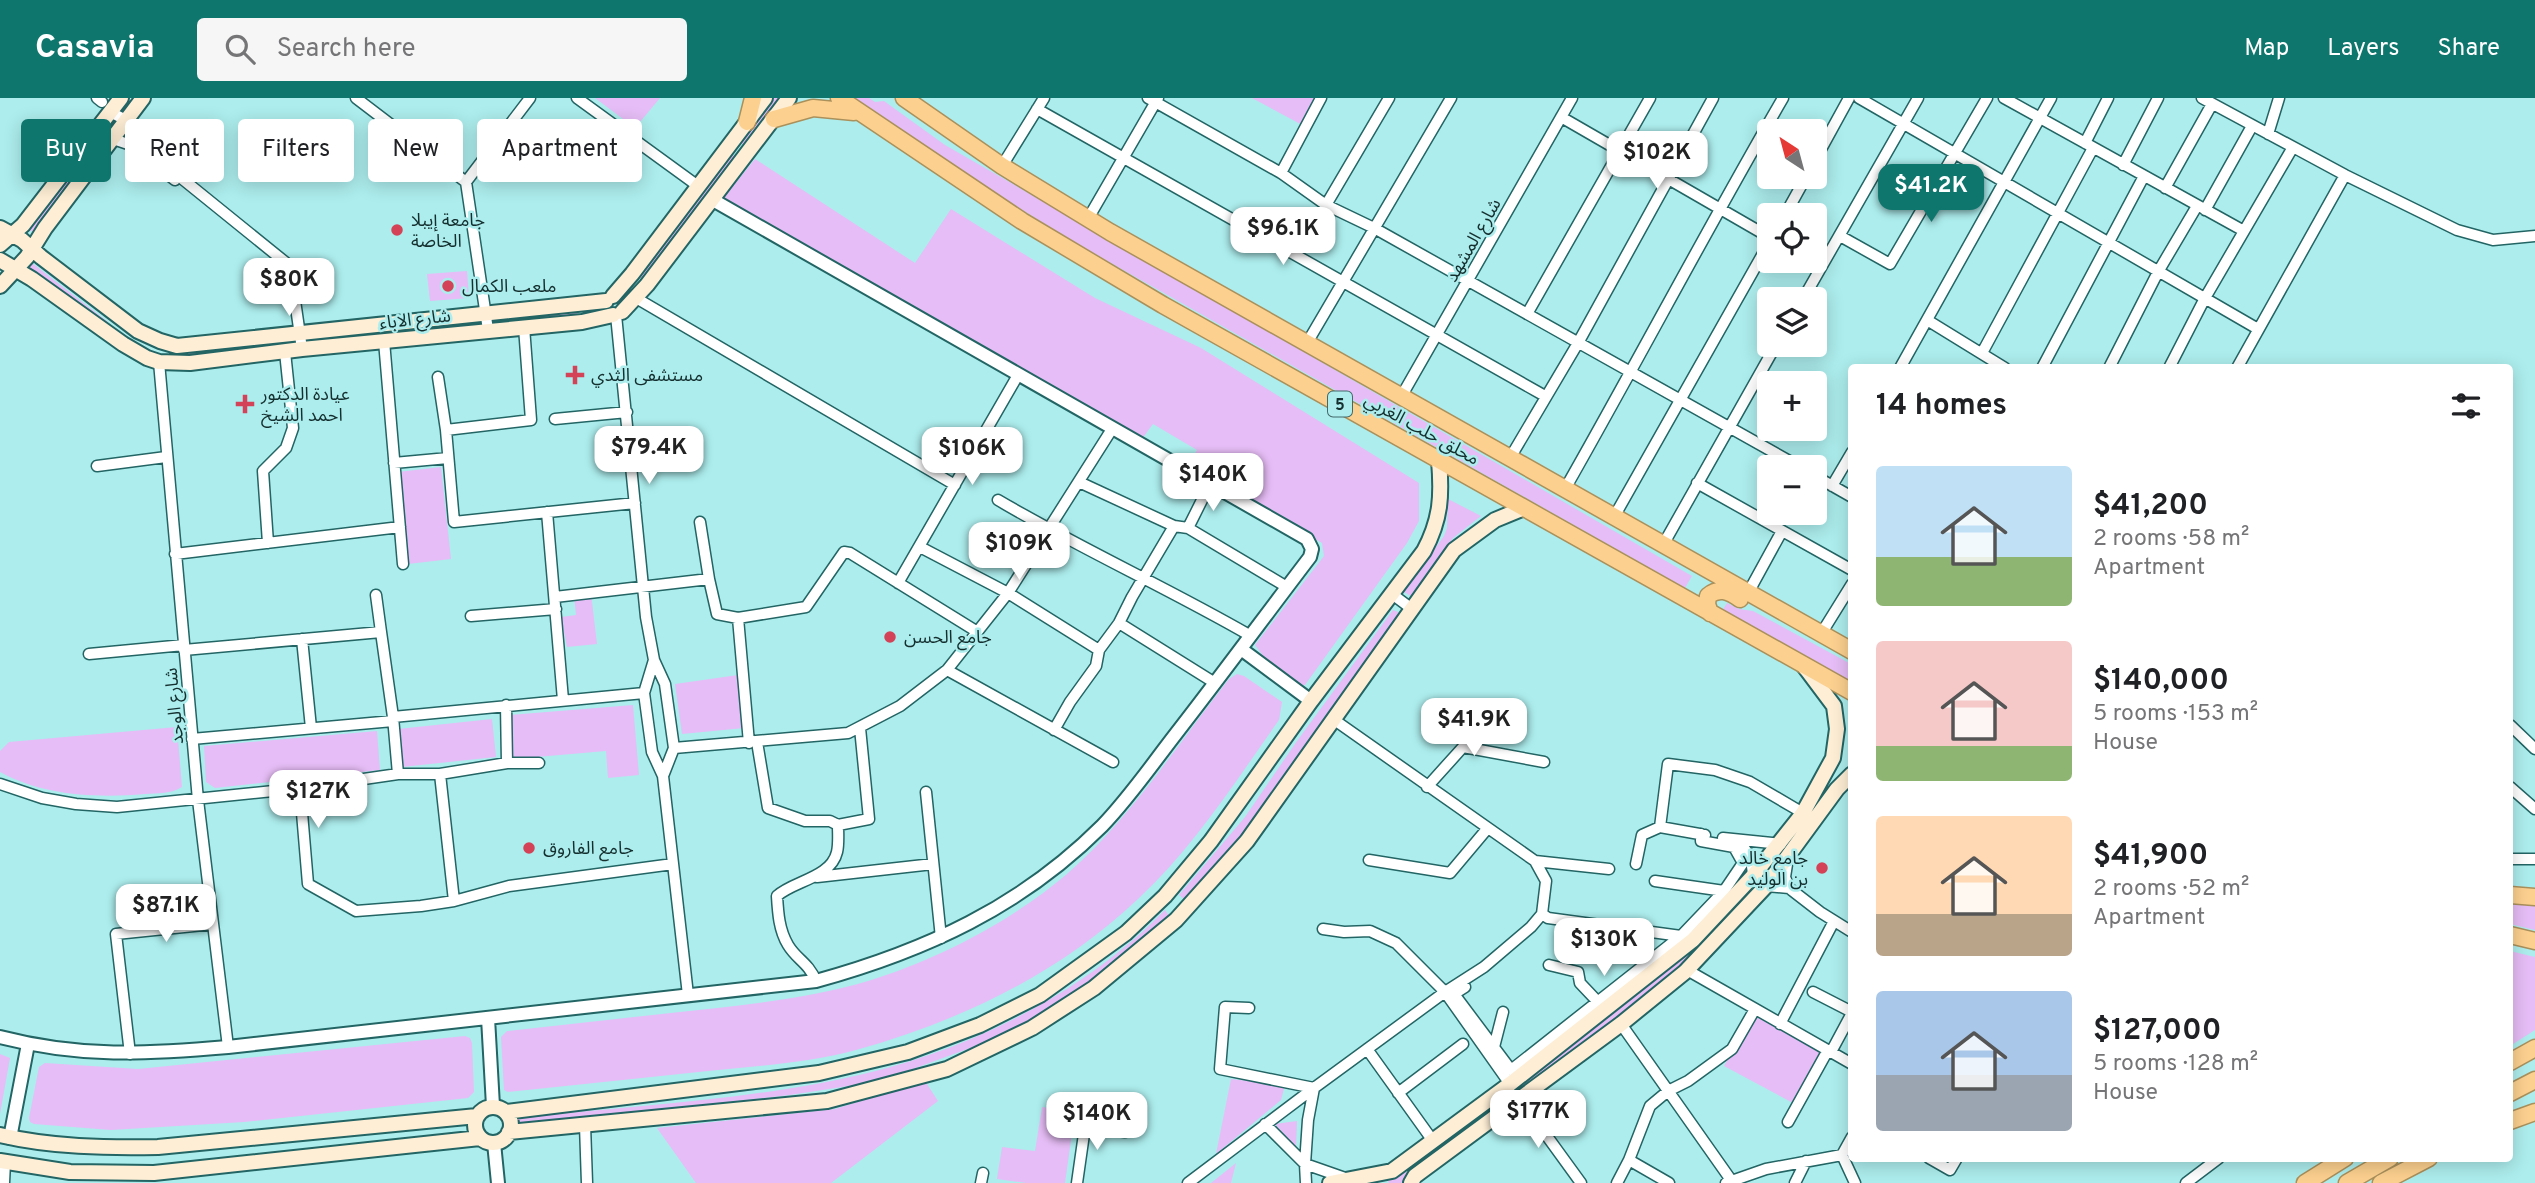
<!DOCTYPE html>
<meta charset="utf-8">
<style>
:root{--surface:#fff;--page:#f6f6f6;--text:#202124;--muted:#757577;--accent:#0f766e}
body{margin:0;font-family:Overpass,"Noto Sans Arabic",sans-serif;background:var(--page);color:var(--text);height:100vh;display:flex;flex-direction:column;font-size:26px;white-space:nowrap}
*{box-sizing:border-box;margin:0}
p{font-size:23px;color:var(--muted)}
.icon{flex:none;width:38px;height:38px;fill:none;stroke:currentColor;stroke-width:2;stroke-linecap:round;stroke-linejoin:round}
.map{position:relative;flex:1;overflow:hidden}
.sheet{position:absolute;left:1848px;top:266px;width:665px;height:798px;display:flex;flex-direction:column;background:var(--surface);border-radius:7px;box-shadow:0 4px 18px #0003}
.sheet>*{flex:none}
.guide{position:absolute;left:21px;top:21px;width:665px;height:63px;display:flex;gap:14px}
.needle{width:46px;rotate:324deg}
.buttons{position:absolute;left:1757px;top:21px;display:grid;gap:14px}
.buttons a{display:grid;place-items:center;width:70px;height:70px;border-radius:7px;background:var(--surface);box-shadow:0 4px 18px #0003;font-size:35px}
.price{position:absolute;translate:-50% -60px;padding:0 16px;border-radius:14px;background:#fff;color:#222;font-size:23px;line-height:46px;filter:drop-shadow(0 2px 4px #0008)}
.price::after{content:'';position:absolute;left:50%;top:42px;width:21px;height:16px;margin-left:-10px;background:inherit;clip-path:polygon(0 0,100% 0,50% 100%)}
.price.selected{background:var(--accent);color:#fff}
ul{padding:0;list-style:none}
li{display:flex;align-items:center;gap:21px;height:175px;padding:0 28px}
li span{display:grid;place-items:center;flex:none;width:196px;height:140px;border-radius:7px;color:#555}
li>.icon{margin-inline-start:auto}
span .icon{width:84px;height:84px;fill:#fffc;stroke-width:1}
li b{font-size:30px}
h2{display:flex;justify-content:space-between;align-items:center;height:84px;padding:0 28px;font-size:30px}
.chip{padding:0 24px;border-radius:7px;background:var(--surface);box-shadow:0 4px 18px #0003;font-size:24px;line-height:63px}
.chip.selected{background:var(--accent);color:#fff}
header{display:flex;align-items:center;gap:42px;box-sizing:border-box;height:98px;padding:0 35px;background:var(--accent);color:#fff}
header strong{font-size:33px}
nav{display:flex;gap:38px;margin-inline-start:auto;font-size:24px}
.search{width:490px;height:63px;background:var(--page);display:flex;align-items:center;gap:18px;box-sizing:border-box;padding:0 24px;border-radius:7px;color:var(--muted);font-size:26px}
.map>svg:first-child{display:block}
</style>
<header>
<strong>Casavia</strong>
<div class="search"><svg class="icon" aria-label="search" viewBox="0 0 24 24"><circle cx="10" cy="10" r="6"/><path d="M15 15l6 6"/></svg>Search here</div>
<nav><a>Map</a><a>Layers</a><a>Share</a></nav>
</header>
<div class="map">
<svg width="2535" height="1085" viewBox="0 0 2535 1085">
<rect width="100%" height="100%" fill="#adeded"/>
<path fill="#e6bdf6" d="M595,0h65l-25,30z
M772,0h10l-37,48 -6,-5z
M853,0h16l6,4 9,-1 61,44 747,431 -7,12 -613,-347 -85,-53z
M1252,0h68l-16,28z
M108,24l6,4 -80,107 -6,-4z
M731,56l6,4 -94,122 -5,-5z
M755,61l160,104 36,-54 144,89 106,50 218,135v38l-12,22 -102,142h-5l-36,-28 -9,-12 69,-89 -2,-13 -135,-76 10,-17 -44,-26 -11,15 -420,-239z
M32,165l76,59 -4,5 -78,-57z
M467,173l2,27 -39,3 -3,-27z
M575,212l3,3 -4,4 -78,9 -3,-3 3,-3z
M473,223l2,3 -3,3 -166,18 -2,-3 4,-4z
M294,242l3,5 -110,13 -4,-3 2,-3z
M441,369l10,92 -43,5 -10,-92z
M1448,401l33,17 -28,22 -42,58 -7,-4 40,-56 3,-8z
M591,495l6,51 -30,3 -6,-30 15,-2 -2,-20z
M1727,505l12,6 14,2 98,53v18l-129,-71z
M1393,512l5,2 -1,5 -153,216 -59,67 -6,-5 66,-78 52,-76z
M1237,576l7,2 38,26 -3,18c-44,62 -85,127 -141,179 -79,75 -178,122 -282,151 -48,13 -99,16 -148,21 -66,7 -133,14 -200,21l-4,-2 -3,-53 6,-6c58,-6 116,-13 173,-19 63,-7 127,-13 188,-31 69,-21 144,-60 199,-107 64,-56 110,-129 162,-195z
M738,577l6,53 -62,6 -7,-50z
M633,607l6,70 -31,3 -2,-27 -93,8 -3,-44z
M492,621l4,38 -94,10 -4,-38z
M177,629l5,60c-11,7 -24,6 -37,7 -49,4 -101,2 -145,-22v-21l9,-9z
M377,633l3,39 -165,18 -9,-6 -2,-36z
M1747,791l4,3 -35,40 -46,45 -269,206h-12l-1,-2 20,-10 254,-196 51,-49z
M2510,806l25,1v25l-25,-6z
M1165,812l4,6 -69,62 -75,46 -52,23 -63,23 -55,15 -65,10 -274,31v-8c108,-11 219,-17 325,-39 119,-24 239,-82 324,-169z
M2510,853l25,6v73l-25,16z
M1753,917l68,37 -28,51 -69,-37z
M465,938l5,2 2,5 2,49 -6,6 -224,24 -133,8 -77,-6 -4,-2 -1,-4 10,-51 6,-4 93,6z
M0,956l10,4 -10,56z
M1231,981l54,6 -4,15 -65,54z
M925,983l13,20 -107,82h-135l-39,-55 178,-19z
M1042,1009l33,5 -10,71h-39l-29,-4 5,-32 33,4z
M1297,1023l-1,27 -21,-24z
M1236,1065l-5,20h-20z"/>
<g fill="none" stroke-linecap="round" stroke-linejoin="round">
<defs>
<path id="minor" d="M97,0l5,4
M356,0l110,84 22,148
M577,0l121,88
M1148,0l133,75 45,32 48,23 426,239
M1859,0l399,231
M2004,0l240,133
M2202,0l143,77 112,55 36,10 42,-4
M1037,11l508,287
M110,14l12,6 11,21 157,127 12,83
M1561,19l208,120
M97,32l10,7 21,7 47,36
M2268,36l11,-36
M2085,45l23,-45
M1815,62l34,-62
M2123,67l35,-67
M1002,68l42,-68
M1281,75l40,-75
M466,84l64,-84
M2165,90l47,-84
M1326,107l63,-107
M2205,112l47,-84
M1785,117l21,-38
M1089,119l69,-119
M1840,138l50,28 97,-166
M636,200l319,187
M1803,201l115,-201
M1527,216l123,-216
M616,217l30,302 8,43 11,24 9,64 -11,28
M1927,222l78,48
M384,243l19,223
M1307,245l144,-245
M1982,255l111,-205
M159,264l39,438 30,247
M1900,270l151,-270
M2042,270l102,-192
M2109,270l49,-96 39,-66
M2169,270l36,-70 88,-151
M2237,270l108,-193
M438,279l8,53 8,92 181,-19
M1401,299l171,-299
M555,321l72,-7
M446,332l85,-10 -7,-93
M1510,360l68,-115 135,-245
M394,365l54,-5
M97,368l69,-9
M1815,378l37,21
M1079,384l95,44 14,2 99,59
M1697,385l155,87
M1832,388l20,-34
M1565,391c74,-130 143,-262 218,-391
M998,402c83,49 170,88 253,136
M547,414l16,188
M1614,419l155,-274
M700,424l9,57
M1188,430l22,-44
M268,445l-5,-72 23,-23 7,-20 -8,-76
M1663,447l113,-200
M920,449l88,46 91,57
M175,456l225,-27
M898,485l120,-208
M1748,495l34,-62
M1392,496l20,15
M376,497l5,37
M555,499l154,-18 8,35 21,4 11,125
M471,518l85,-7
M738,520l68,-11 38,-55 6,1 126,78
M1119,525l96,60
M1821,536l31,-50
M302,541l9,89
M184,552l197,-18 12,85
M89,556l95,-9
M654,562l-10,33 8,59 11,24 25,219
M947,572l166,92
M506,607l1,58
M1333,621l202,142 11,20 -4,33 -11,13 -47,40 -39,25 -131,96 -6,32 -3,44 40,14
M2510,627l25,24
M1054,632l16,-28 26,-36 3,-16 20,-27 13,-26 42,-71
M192,641l201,-18
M757,644l11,66 37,13h25l8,4
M1463,649l81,15
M674,650l174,-15 52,-27 47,-36 61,-77 104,-164
M398,676l-5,-57 251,-24
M440,676l14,127
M0,686l42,14 34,6 41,3 185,-19 96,-14h42l67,-11h32
M1427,689l36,-40 22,-42
M2510,689l25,22
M300,691l8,95 48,27 65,-5 33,-5 55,-15 164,-22
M926,694l15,146
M1660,729l8,-63 47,6 35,12 53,31
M1723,740l58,6
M1737,743c13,11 15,19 16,35l13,10 23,2 31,24 32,20
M1788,760l-3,19 4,11
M2510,761h25
M1369,762l81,13 37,-44
M1535,763l74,8
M1636,766l6,-29 18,-8 45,8
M817,779l116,-13
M1655,783l69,10
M1542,816l6,4 133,18
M1323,831l21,3 26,-1 26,12 49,49 65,92
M1549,867l29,7 2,11 18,19
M1687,872l165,94
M816,883c-8,-19 -19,-21 -28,-36 -9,-15 -10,-32 -11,-49 16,-15 54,-18 60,-44 2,-8 1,-19 1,-27l31,-6 -9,-91
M1465,889l-11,7 57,76 170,-134 43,-45 19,-28 -9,-16 -33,-6v-7
M1813,894l39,20
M1621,926l110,156
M1780,926l54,-103
M1367,951l66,92
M1493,953l10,-39
M1831,954l21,-39
M130,956l-14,-120 97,-10
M1398,995l65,-49
M1520,1001l61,84
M1788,1024l40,-72
M1265,1026l40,40 1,19
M585,1027l2,58
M1842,1057l13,28
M1929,1060l21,12 7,-12
M1629,1062l40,23
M4,1085l1,-21
M981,1085l2,-10
M1077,1085l8,-56 40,5
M1188,1085l126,-95 -94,-19 5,-62 24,1
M1617,1085l12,-23 21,-54 18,-15 20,-10 44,-32 23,-40
M1726,1085l40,-14 76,-14 10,-18
M1795,1085l11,-22
M2186,1085l33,-25"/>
<path id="tertiary" d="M1241,551l70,52
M488,920l5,88
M0,939c81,21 146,17 228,10l588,-66c109,-30 205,-74 286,-155 27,-28 49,-60 73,-91 46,-59 90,-119 135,-178l2,-8 -5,-10 -594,-339
M10,1040l18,-94
M494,1045l4,40"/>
<path id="secondary" d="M0,130l22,12 19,17 97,74 22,10 17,5 429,-45
M0,147l23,-20 98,-127
M0,162l32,19 91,65 24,14 12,4 31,1 112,-14 280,-27 31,-7
M0,188l27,-29 18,-29 98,-130
M613,198l19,-22 133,-176
M622,214l25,-27 142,-187
M475 1027a18 18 0 1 1 36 0a18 18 0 1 1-36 0Z
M506,1014l313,-39 89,-21 72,-27 60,-30 86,-62 39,-37 46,-55 100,-140 113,-150c17,-32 18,-55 15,-91
M509,1034l318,-31 120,-32 85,-41 62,-40 82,-68 71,-79 207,-291 41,-30 29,-12
M0,1037c51,12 106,13 158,12l319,-31
M0,1063l70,11 84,1 326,-35
M1330,1085l62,-12 118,-87 183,-144 60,-64 50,-63 30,-55 4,-29 -3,-23 -30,-40
M1411,1085l4,-7 206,-152 64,-52 81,-86 71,-97 15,-15"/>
<path id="trunk" d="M839,0l183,123 141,84 689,387
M904,0l98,68 108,66 742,419
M774,21l39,-11 41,4
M747,24l6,-24
M1710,515l-3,-9 1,-8c11,-9 21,-5 32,3
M2510,797l25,2
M2510,837l25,6
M2510,964l25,-14
M2510,995l25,-13
M2510,1023l25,-9
M2305,1085l40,-25
M2347,1085l43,-25
M2381,1085l48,-25"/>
</defs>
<use href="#minor" stroke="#236464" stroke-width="13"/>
<use href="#tertiary" stroke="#236464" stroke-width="16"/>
<use href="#secondary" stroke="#236464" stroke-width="18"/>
<use href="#trunk" stroke="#aa905b" stroke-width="19"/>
<use href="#minor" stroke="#fff" stroke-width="10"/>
<use href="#tertiary" stroke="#fff" stroke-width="12"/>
<use href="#secondary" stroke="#feeed5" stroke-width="14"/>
<use href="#trunk" stroke="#fcd08f" stroke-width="16"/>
</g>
<g fill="#d34257" stroke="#adeded" stroke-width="2.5">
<circle cx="397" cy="132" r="7"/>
<circle cx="448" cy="188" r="7"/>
<path d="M571.5 266.5h7v7h7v7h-7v7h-7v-7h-7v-7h7z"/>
<path d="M241.5 295.5h7v7h7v7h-7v7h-7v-7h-7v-7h7z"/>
<circle cx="890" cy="539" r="7"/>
<circle cx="529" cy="750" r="7"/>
<circle cx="1822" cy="770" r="7"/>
</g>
<g text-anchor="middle" stroke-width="5" stroke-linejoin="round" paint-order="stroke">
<rect fill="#adeded" stroke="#436868" stroke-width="2" x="1328" y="293.5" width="24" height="25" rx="5"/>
<g font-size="16" font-weight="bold" fill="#152f2f">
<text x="1340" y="312">5</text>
</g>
<g font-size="18" fill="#152f2f" stroke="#adeded" text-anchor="start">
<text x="411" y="128">جامعة إيبلا<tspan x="411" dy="21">الخاصة</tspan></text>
<text x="462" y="194">ملعب الكمال</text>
<text x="591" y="283">مستشفى الثدي</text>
<text x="261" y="302">عيادة الدكتور<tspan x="261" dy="21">احمد الشيخ</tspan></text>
<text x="904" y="545">جامع الحسن</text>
<text x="543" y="756">جامع الفاروق</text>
<text x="1808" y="766" text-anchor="end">جامع خالد<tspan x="1808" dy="21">بن الوليد</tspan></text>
</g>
<g font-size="18" fill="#152f2f" stroke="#adeded">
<text transform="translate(1473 142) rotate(-60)" y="6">شارع المشهد</text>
<text transform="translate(415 221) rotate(-6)" y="6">شارع الاباء</text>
<text transform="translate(1422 331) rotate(29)" y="6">محلق حلب الغربي</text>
<text transform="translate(174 608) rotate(-95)" y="6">شارع الوجد</text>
</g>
</g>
</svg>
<div class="buttons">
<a><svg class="needle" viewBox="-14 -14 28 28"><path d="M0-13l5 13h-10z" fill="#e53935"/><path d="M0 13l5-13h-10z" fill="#757577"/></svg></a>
<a><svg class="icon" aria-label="locate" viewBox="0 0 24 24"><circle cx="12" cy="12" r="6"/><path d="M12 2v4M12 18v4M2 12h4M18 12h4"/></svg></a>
<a><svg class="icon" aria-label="layers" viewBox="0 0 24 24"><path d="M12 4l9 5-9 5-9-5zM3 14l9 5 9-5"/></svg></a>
<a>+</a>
<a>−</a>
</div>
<b class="price" style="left:1657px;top:93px">$102K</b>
<b class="price selected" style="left:1931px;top:126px">$41.2K</b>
<b class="price" style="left:1283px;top:169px">$96.1K</b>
<b class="price" style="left:289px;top:220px">$80K</b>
<b class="price" style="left:649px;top:388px">$79.4K</b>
<b class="price" style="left:972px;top:389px">$106K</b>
<b class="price" style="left:1213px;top:415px">$140K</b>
<b class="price" style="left:1019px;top:484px">$109K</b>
<b class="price" style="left:1474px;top:660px">$41.9K</b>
<b class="price" style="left:318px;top:732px">$127K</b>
<b class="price" style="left:166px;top:846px">$87.1K</b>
<b class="price" style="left:1604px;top:880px">$130K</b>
<b class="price" style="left:1538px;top:1052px">$177K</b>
<b class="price" style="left:1097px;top:1054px">$140K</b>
<div class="guide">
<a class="chip selected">Buy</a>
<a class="chip">Rent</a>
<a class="chip">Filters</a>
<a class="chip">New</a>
<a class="chip">Apartment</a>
</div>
<section class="sheet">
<h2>14 homes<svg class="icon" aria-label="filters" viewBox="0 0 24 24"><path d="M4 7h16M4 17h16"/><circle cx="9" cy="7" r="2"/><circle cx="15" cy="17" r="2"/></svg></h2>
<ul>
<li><span style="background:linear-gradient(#bfe0f5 65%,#8fb573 0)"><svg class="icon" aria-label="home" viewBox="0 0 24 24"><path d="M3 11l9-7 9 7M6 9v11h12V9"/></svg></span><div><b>$41,200</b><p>2 rooms · 58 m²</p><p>Apartment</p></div></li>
<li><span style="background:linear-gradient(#f6c9c9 75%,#8fb573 0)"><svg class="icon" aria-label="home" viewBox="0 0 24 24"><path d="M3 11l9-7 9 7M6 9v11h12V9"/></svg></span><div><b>$140,000</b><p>5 rooms · 153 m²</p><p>House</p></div></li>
<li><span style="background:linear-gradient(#ffd9b3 70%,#b9a48a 0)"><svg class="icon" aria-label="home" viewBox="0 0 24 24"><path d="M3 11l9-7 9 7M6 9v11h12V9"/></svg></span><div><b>$41,900</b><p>2 rooms · 52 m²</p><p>Apartment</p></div></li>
<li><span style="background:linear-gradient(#a9c7e8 60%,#9aa5b1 0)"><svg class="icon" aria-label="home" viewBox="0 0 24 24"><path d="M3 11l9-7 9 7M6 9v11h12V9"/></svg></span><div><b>$127,000</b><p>5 rooms · 128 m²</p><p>House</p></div></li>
</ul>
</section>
</div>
